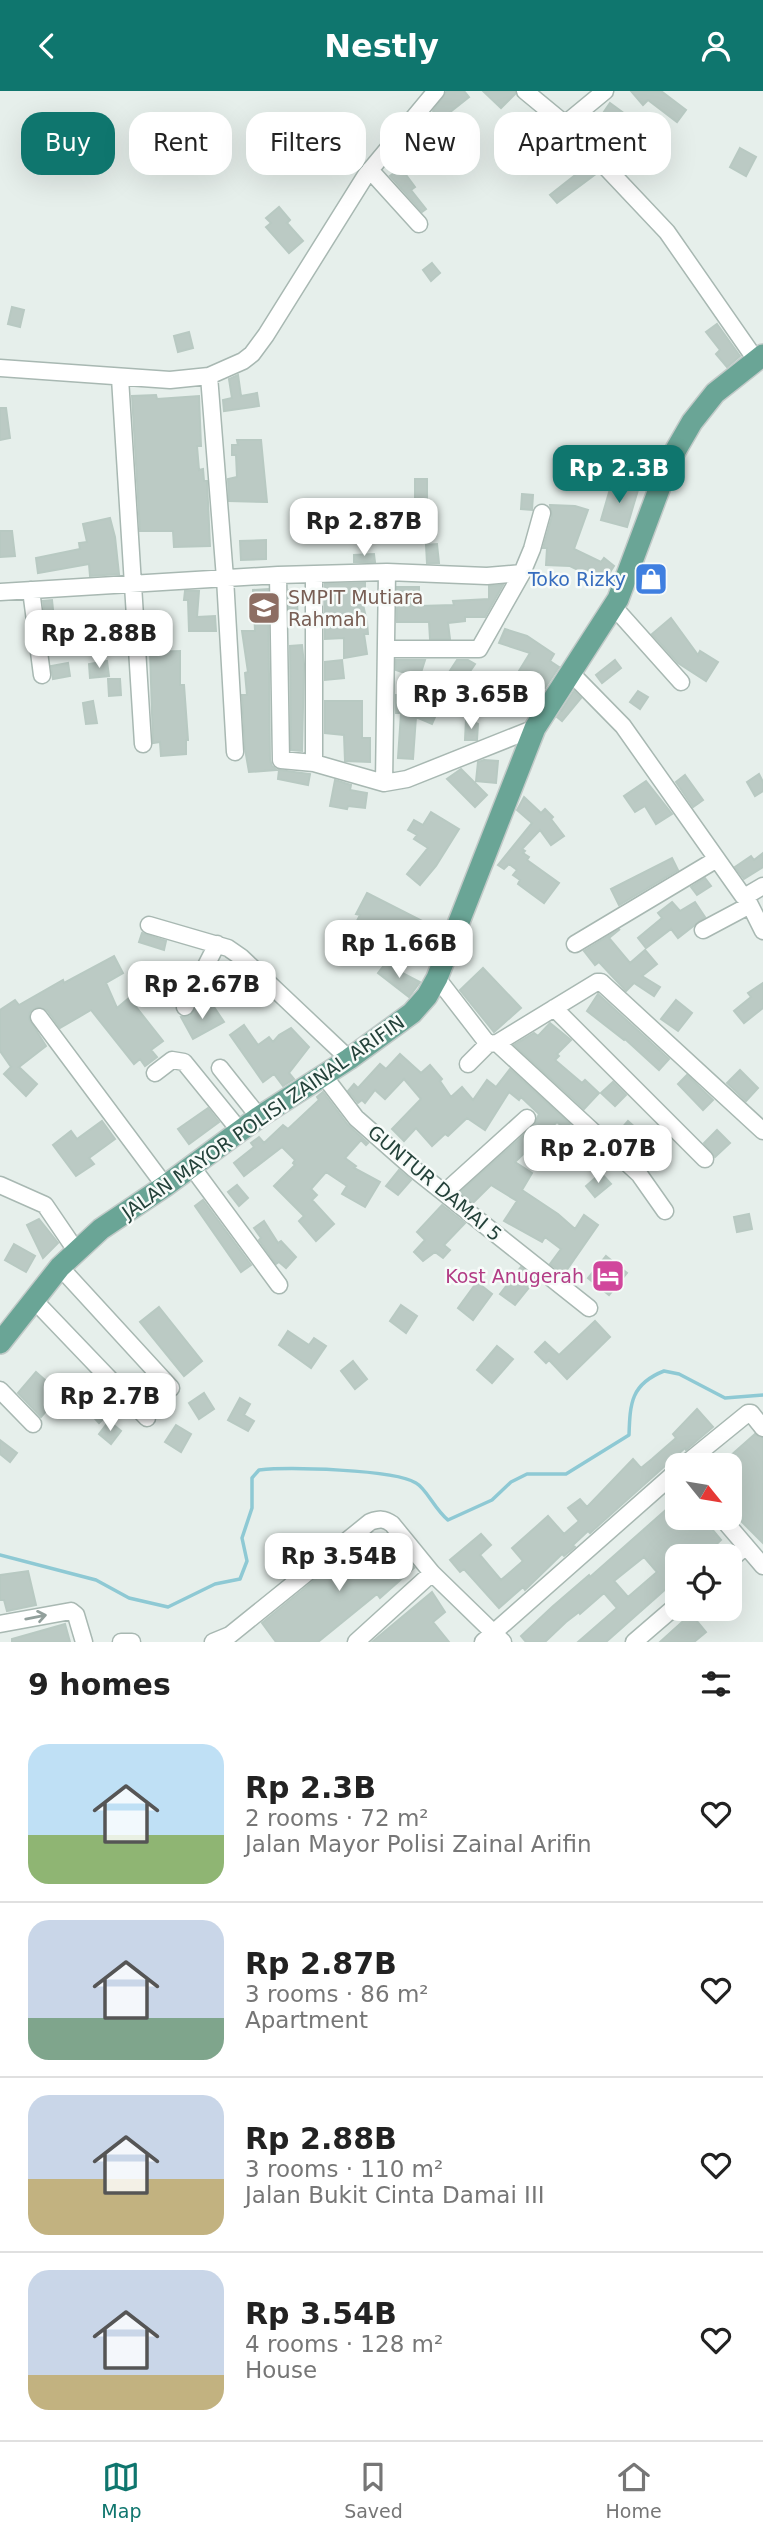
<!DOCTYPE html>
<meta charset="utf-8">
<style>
:root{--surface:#fff;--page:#f6f6f6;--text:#222;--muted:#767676;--line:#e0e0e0;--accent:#0f766e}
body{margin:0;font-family:"DejaVu Sans",sans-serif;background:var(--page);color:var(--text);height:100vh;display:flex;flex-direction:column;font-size:26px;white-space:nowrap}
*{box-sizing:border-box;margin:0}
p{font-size:23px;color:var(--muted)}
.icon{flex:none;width:38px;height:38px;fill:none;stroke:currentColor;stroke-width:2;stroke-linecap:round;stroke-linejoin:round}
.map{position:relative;height:1551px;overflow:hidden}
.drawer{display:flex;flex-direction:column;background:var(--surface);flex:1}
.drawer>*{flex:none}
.hud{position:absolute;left:21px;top:21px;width:721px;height:63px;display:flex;gap:14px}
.needle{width:46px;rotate:120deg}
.tools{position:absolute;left:665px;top:1362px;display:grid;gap:14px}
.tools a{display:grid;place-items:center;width:77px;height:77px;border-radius:14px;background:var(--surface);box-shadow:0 7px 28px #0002;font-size:35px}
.price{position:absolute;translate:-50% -60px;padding:0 16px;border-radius:14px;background:#fff;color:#222;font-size:23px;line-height:46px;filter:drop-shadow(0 2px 4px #0008)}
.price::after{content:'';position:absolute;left:50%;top:42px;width:21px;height:16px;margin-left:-10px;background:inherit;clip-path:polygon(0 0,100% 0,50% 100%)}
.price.current{background:var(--accent);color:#fff}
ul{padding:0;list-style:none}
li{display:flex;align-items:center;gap:21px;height:175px;padding:0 28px}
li+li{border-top:2px solid var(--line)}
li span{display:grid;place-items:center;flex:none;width:196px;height:140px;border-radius:21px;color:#555}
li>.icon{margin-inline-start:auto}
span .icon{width:84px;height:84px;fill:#fffc;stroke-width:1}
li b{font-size:30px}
h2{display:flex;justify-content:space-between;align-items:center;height:84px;padding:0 28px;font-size:30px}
.pill{padding:0 24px;border-radius:21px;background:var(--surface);box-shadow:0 7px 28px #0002;font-size:24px;line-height:63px}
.pill.current{background:var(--accent);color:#fff}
header{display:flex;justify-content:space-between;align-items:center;height:91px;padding:0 28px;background:var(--accent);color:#fff;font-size:32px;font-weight:600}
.dock{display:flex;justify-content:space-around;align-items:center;height:98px;border-top:2px solid var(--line);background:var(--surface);font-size:19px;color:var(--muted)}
.dock a{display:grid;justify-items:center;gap:4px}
.dock .current{color:var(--accent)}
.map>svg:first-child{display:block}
</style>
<header><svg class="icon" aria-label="back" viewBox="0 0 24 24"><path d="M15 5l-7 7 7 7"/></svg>Nestly<svg class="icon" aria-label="person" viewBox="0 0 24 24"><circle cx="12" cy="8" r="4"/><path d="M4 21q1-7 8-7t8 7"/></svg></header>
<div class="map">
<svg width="763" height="1551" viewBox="0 0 763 1551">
<rect width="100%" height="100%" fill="#e6efeb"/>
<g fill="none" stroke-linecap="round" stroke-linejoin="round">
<path stroke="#8ec9d4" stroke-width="3.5" d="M0,1464l96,25 33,18 39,9 47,-23 25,-5 7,-18 -5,-23 10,-30v-30l7,-8c28,-3 135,-1 157,13 10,5 19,27 32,37l44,-20 19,-18 16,-8h39l63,-39c1,-32 2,-51 35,-64l15,3 46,24 38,-3"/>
</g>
<path fill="#bbcac4" stroke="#b8c9c2" stroke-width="2" fill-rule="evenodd" d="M447,0h17l5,6 -29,23 -7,-9z
M483,0h32v3l-14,14z
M631,0h30l25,19 -9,12 -29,-22 -5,5z
M610,12l15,11 -11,16 -15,-11z
M546,31l12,10 -21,18 -10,-13z
M648,40l14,10 -11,19 -14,-8z
M740,57l16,9 -10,19 -16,-9z
M589,73l8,9 -40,30 -7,-8z
M401,77l14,19 -4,3 15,19 -4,3 -32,-36z
M279,116l11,13 -3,3 16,18 -14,12 -23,-26 5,-4 -5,-5z
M432,172l8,10 -9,8 -8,-11z
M12,216l12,3 -4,17 -12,-3z
M717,233l23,32 -13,11 -11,-13 4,-4 -14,-18z
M189,241l4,16 -15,4 -4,-16z
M238,284l3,21 16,-3 2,13 -35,5 -1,-11 9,-2 -3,-19z
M156,304l1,4 42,-3 2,50h-4l2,24 4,-1 1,12h3l3,65 -36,1 -1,-16h-33l-8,-135z
M0,317h6l4,30 -10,2z
M237,349h24l6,62 -38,-1 -1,-22 9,-2 -1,-22h-4v-10h6z
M415,388h12v31h-12z
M612,391l26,8 -11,37 -26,-7z
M522,403l11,1 -1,15 -11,-1z
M550,414l25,1 13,4 -14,39 27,13 3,-4 10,8 -9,14 -16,-12 -3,6 -16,-8 -24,-1 1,-17h-4l9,-32z
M110,427l5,19 4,37 -29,2 -1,-12 -51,9 -2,-15 44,-9 -1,-6 8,-1 -4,-18z
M0,440h12l3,25 -15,1z
M266,449v19l-25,1 -1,-19z
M437,453l2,19h-12l-1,-18z
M374,463l1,8h-21v-7z
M645,473l21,13 -9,17 -19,-12z
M365,492v13h-4l6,26 1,12h-4l3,20 -23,4v-20l-19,1v-55z
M503,494l-18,32h-20v4l-17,2 2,16h-20l-1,-17h-32v-35h22v19l35,-1 -1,-4 36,-2v-13z
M268,498l2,171 2,6 5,4 -28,2 -4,-23 -3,-54h5l-2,-22 3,-1 -6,-41h13l-2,-41z
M289,499h11v10h-3l1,23h-9z
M185,500h14l-2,26 18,-1 1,15h-27l-1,-31h-4z
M52,509l2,19h-9l-2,-18z
M164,524l2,15 -19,2 -1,-15z
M671,527l27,37 2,-4 18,11 -12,19 -28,-18 -26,-29z
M505,538l22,7 27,18 -4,7 9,6 -14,21 -7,-4 -5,22 -74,-16 -4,6 -15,-10 17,-26h11l7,4 -6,9 25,6 -1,5 17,9 9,-22 11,-18 -31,-10z
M302,554l2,19 -2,87 -11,-1 -1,-104z
M180,560v34h4l4,55h-2v14l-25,2 -1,-14 -7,1 -3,-91z
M342,569l2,18 -19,2v-18z
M396,569h29l-6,19 14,6 -8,18 14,5 -7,16 -16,-7 -3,42 -15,-1 3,-45h-5v-18h6l9,-20 -15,-5z
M615,569l6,8 -19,15 -6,-8z
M107,570l2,15 -19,2 -1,-14z
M68,572l2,13 -17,3 -2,-13z
M108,588h12l1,16 -12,1z
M574,600l7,7 -19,23 -5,-4z
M638,600l10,6 -8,12 -10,-7z
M93,610l4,22 -11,1 -3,-21z
M325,610h37v37h8v24l-25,-1 -1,-26 -19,-2z
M466,628l12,5 -1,16h-12z
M484,669l14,1 -2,22 -20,-2 2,-19z
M461,678l26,26 -12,12 -28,-28z
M279,679l31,4 -2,11 -30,-6z
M759,683l4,8v9l-8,5 -8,-14z
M685,684l18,25 -10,7 -17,-25z
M335,689l16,5 -1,5 17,3 -2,15 -17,-2 -1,3 -17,-3z
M646,690l26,33 -16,10 -11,-18 -10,6 -11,-16z
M524,706l17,16 4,-4 8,8 -2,2 13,17 -13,9 -11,-15 -18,19 3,2 -2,2 6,4 -2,3 32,23 -15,20 -26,-19 2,-4 -7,-5 4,-5 -8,-6 -5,5 -6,-4 34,-42 -15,-13z
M431,721l28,17 -23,37 -16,19 -13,-11 21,-26 -14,-9 3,-4 -9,-5 6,-10 9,5z
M763,762v14l-19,12 -9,-12 16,-11 3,4z
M672,767l6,12 -59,35 -8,-16z
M705,787l6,8 -14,9 -6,-8z
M367,802l67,34 -12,31 -47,-25 -10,22 -20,-11 15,-29 -4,-1z
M672,811l8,9 15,-9 10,15 -27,21 -7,-9 -25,19 -8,-10 24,-20 -4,-5z
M620,838l-11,9 21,25 15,-13 12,14 -15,12 18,11 -6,9 -20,-13 -8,8 -27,-29 -4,3 -11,-14z
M142,842l24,8 -2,9 -25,-8z
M114,865l9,17 -17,10 11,25 12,-10 34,43 -12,9 6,7 -12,9 -5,-7 -6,5 -43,-54 -31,18 -13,-18 -10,-3 -7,5 -1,7 17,27 -27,21 18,17 -11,12 -22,-22 7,-7 -11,-16v-41l15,-10 4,5 44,-25 1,3z
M385,873l35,18 -11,15 -31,-24z
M483,877l38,40 -27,24 -34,-42z
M168,878l15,3 -1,9 4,1 -6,11 -15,-3z
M763,892v25l-19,15 -10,-12 17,-14 -3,-4z
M598,903l71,65 -10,11 -34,-31 -1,1 -37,-29z
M676,909l16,13 -14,18 -17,-12z
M212,913l12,18 -31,17 -12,-22 9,-1 7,-9 2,5z
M550,932l21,17 -14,14 2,2 -4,4 27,23 3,-3 14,13 -15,16 -70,-64 20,-12 4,3z
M244,934l14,20 11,-8 4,5 6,-7 12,-7 18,19 -20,26 5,6 -11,7 -9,-12 -11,8 -33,-47z
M400,963l21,19 9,-8 12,14 -2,2 11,16 11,-10 11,13 14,-20 9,7 14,-18 60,55 -4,6 -9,-8 -42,40 17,11 -10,17 36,24 17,15 9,-14 14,10 -34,49 -14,-10 11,-15 -16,-12 -3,5 -38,-21 13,-20 -26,-16 -18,18 -13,-11 74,-66 5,-12 -18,-17 -2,3 -10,-8 -24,38 -18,-12 -19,18 -3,-2 -13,12 -16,-18 -12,13 -12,-12 29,-30 -17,-20 -19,20 -10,-9 -10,13 -3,-3 -4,3 -10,-12 6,-7 4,4 22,-24 6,5z
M740,979l18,18 -12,13 -19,-18z
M687,984l26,25 -10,10 -25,-26z
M613,991l13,13 -11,11 -14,-13z
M323,1001l25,33 20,18 -2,2 -5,-5 -16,18 11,8 -2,2 26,14 -15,25 -23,-13 5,-8 -21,-14 -15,17 6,6 -5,5 22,24 -18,17 -17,-20 5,-5 -30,-30 21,-21 -2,-2 2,-3 -13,-13 -38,29 -10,-13 20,-16 -3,-4 8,-6 5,6 19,-18 5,4 31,-29 -2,-3z
M208,1017l11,14 -30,22 -11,-15z
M102,1030l13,18 -26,19 5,6 -18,12 -23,-31 18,-14 6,8z
M628,1030l18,16 -15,16 -17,-16z
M717,1039l13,13 -15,14 -11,-14z
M399,1079l12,10 -13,15 -12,-9z
M601,1082l10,11 -16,13 -9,-11z
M237,1094l11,13 -9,8 -11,-14z
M203,1109l48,65 -10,7 -46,-66z
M442,1114l23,18 -21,22 6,5 -7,8 -8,-6 -12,9 -9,-9 11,-12 -8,-8z
M749,1123l3,15 -15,3 -3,-15z
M39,1128l19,24 -15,15 -16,-33z
M264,1130l14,22 3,-2 15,16 -10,11 -7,-6 -3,2 -17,-24 2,-2 -7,-10z
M14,1153l21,12 -9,16 -21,-12z
M606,1165l21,17 -18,22 -21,-17z
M521,1176l15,12 -21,26 -15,-11z
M477,1191l15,12 -19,26 -15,-12z
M401,1214l16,11 -11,17 -16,-12z
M159,1216l43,54 -18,15 -44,-54z
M595,1230l15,16 -43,42 -18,-19 -3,3 -11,-11 10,-10 14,13z
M288,1240l21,14 5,-7 12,8 -15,22 -32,-23z
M497,1255l16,13 -21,24 -15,-13z
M353,1270l14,18 -12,10 -14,-18z
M36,1281l25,22 -20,23 -23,-24z
M106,1299l13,14 -20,19 -11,-12 14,-12 -3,-3z
M204,1302l10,16 -15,10 -10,-16z
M240,1307l10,6 -6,11 10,6 -6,10 -20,-11z
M697,1318l16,18 -27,23 -1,-2 -95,85 -2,-2 -15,14 2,2 -11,9 -2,-2 -37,36 -2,-3 -24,21 -35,-39 -4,3 -10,-12 31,-26 10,11 -11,10 21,25 22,-19 -11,-13 26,-23 10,-9 16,18 15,-13 -11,-13 12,-9 7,8 46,-48 8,9 11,-9 24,-21 -3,-4z
M109,1330l12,10 -10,13 -12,-10z
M176,1334l15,9 -10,18 -16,-10z
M755,1343l8,4v105l-22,-22 2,-2 -13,-16v-38h-10z
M0,1349l17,13 -7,9 -10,-8z
M677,1409v17h25l19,23 -17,16h-27v23l-71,63h-28l39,-34 -13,-15 -24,21 -1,-2 -13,10 -21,20h-19l-5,-6 31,-29 37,-32 1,2zM644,1466l13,15 -29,25 -14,-16z
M369,1445l15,17 11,-9 19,24 -34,30 -3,-4 -59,48h-42l-14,-19z
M28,1480l8,34 -29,6 -3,-11h-4v-25z
M432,1501l13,20 -12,10 16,20h-77z
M691,1523l15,18 -12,10h-34z
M65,1533l5,18h-58v-3z"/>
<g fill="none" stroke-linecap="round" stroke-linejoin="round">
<defs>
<path id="minor" d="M525,0l40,33 102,108 89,128
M565,33l40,-33
M370,79l49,54
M0,277l170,12 39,-4 34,-15 9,-7 14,-19 100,-160 70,-84
M209,285l16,202 10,174
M120,287l23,366
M387,481l100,4 35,-3
M278,484l3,185 33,3 70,20
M314,484v188
M31,499l11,85
M0,501l278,-17 109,-3 -3,211 23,-4 128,-51
M613,515l68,76
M386,558h93l43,-76 10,-24 10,-36
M569,580l54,55 120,170h3l17,-10
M746,806l17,34
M149,834l79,23 13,9 108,102
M703,839l47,-25
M575,853l142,-85
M437,887l51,66 9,-1 142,131 26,37
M185,916l32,-63
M554,917l151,151
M39,926l126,169
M497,952l100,-61h4l162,149
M468,973l20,-20
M220,977l39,49
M155,982l17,-13 12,2 56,69
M324,985l32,42 58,51 175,139
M192,1076l87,118
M0,1094l45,20 32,47
M444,1102l83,-75
M60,1176l111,121
M33,1208l114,119
M0,1299l33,34
M684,1374l64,-52h3l12,15
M721,1426l42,49
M730,1469l16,-14
M0,1533l71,-13 5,4 8,27
M121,1551h11
M213,1551l17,-7 140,-113c9,-3 14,-4 22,2l40,49 71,69
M356,1551l76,-69
M483,1551l194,-171
M634,1551l43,-37"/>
<path id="major" d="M0,1252l60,-76 41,-38 64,-43 94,-69 90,-58 63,-46 15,-17 10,-18 98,-250 83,-129 52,-139 22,-38 23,-29 48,-38"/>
</defs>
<use href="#minor" stroke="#a8b8b2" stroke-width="19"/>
<use href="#major" stroke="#c2cac8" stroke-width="24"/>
<use href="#minor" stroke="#fff" stroke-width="16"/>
<use href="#major" stroke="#6aa596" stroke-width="21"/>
</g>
<defs><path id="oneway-shaft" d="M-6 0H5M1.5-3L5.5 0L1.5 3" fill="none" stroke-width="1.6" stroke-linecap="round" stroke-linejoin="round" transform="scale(1.75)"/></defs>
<use stroke="#92a09c" href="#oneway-shaft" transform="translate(36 1526) rotate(-11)"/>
<defs>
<symbol id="shop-square" viewBox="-11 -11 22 22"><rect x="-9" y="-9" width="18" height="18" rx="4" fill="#3f7fe0" stroke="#f7fbf9"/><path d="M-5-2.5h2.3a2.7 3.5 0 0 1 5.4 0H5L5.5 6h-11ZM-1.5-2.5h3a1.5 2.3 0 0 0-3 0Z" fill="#fff"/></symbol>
<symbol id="school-square" viewBox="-11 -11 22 22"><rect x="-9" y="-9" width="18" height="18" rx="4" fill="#8d6e63" stroke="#f7fbf9"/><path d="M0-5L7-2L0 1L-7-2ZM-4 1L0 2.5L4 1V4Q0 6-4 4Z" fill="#fff"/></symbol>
<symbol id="hotel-square" viewBox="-11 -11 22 22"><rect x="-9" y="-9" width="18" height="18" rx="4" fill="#d1479c" stroke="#f7fbf9"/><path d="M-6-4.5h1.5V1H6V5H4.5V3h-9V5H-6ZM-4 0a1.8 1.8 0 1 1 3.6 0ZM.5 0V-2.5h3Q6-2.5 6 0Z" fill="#fff"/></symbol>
</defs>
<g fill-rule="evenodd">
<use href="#shop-square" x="632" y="469" width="38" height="38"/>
<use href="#school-square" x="245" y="498" width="38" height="38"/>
<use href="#hotel-square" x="589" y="1166" width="38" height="38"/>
</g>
<g text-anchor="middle" stroke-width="5" stroke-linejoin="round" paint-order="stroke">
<g font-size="19" fill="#366cbe" stroke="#f7fbf9" text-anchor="end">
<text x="626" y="495">Toko Rizky</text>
</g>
<g font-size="19" fill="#785e54" stroke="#f7fbf9" text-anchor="start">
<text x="288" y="513">SMPIT Mutiara<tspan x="288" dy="22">Rahmah</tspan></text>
</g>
<g font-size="19" fill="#24423a" stroke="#f7fbf9">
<text transform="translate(263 1026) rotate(-35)" y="7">JALAN MAYOR POLISI ZAINAL ARIFIN</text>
<text transform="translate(435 1092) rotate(40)" y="7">GUNTUR DAMAI 5</text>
</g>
<g font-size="19" fill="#b23c85" stroke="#f7fbf9" text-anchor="end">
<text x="584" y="1192">Kost Anugerah</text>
</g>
</g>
</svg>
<div class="tools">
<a><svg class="needle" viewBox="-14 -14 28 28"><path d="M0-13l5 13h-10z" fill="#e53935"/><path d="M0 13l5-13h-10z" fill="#767676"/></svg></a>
<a><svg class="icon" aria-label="locate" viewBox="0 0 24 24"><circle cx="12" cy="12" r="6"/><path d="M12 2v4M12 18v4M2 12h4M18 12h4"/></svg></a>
</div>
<b class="price current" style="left:619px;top:414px">Rp 2.3B</b>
<b class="price" style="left:364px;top:467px">Rp 2.87B</b>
<b class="price" style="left:99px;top:579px">Rp 2.88B</b>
<b class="price" style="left:471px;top:640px">Rp 3.65B</b>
<b class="price" style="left:399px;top:889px">Rp 1.66B</b>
<b class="price" style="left:202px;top:930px">Rp 2.67B</b>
<b class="price" style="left:598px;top:1094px">Rp 2.07B</b>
<b class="price" style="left:110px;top:1342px">Rp 2.7B</b>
<b class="price" style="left:339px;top:1502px">Rp 3.54B</b>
<div class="hud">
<a class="pill current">Buy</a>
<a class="pill">Rent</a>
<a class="pill">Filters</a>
<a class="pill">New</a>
<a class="pill">Apartment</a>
</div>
</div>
<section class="drawer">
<h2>9 homes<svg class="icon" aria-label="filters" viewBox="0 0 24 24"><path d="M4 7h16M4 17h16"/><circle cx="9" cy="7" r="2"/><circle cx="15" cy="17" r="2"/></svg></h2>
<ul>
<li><span style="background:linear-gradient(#bfe0f5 65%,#8fb573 0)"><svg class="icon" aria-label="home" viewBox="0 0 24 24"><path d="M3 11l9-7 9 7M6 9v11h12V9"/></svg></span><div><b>Rp 2.3B</b><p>2 rooms · 72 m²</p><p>Jalan Mayor Polisi Zainal Arifin</p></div><svg class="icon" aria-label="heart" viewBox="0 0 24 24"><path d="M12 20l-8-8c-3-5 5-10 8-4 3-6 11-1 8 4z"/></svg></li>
<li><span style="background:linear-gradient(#c9d6e8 70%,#7fa58c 0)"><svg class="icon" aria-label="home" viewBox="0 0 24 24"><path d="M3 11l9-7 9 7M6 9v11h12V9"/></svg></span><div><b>Rp 2.87B</b><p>3 rooms · 86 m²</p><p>Apartment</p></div><svg class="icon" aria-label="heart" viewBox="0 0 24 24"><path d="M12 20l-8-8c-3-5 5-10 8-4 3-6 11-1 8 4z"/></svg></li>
<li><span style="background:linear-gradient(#c9d6e8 60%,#c2b280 0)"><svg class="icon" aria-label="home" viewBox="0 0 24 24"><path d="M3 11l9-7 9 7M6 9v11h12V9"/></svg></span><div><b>Rp 2.88B</b><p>3 rooms · 110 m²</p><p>Jalan Bukit Cinta Damai III</p></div><svg class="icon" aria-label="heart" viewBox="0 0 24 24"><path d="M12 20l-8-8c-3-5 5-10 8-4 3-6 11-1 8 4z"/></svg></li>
<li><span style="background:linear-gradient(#c9d6e8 75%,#c2b280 0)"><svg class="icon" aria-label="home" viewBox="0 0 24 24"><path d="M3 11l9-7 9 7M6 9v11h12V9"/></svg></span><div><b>Rp 3.54B</b><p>4 rooms · 128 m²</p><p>House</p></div><svg class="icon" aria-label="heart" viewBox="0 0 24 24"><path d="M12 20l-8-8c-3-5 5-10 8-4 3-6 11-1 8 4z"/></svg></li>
</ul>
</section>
<nav class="dock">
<a class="current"><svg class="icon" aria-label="map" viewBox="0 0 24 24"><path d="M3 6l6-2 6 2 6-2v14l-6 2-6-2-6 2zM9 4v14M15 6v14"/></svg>Map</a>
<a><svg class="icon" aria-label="saved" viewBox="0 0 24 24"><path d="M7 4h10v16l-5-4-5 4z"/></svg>Saved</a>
<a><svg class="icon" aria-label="home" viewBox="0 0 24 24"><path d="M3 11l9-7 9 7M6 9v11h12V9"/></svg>Home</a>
</nav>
